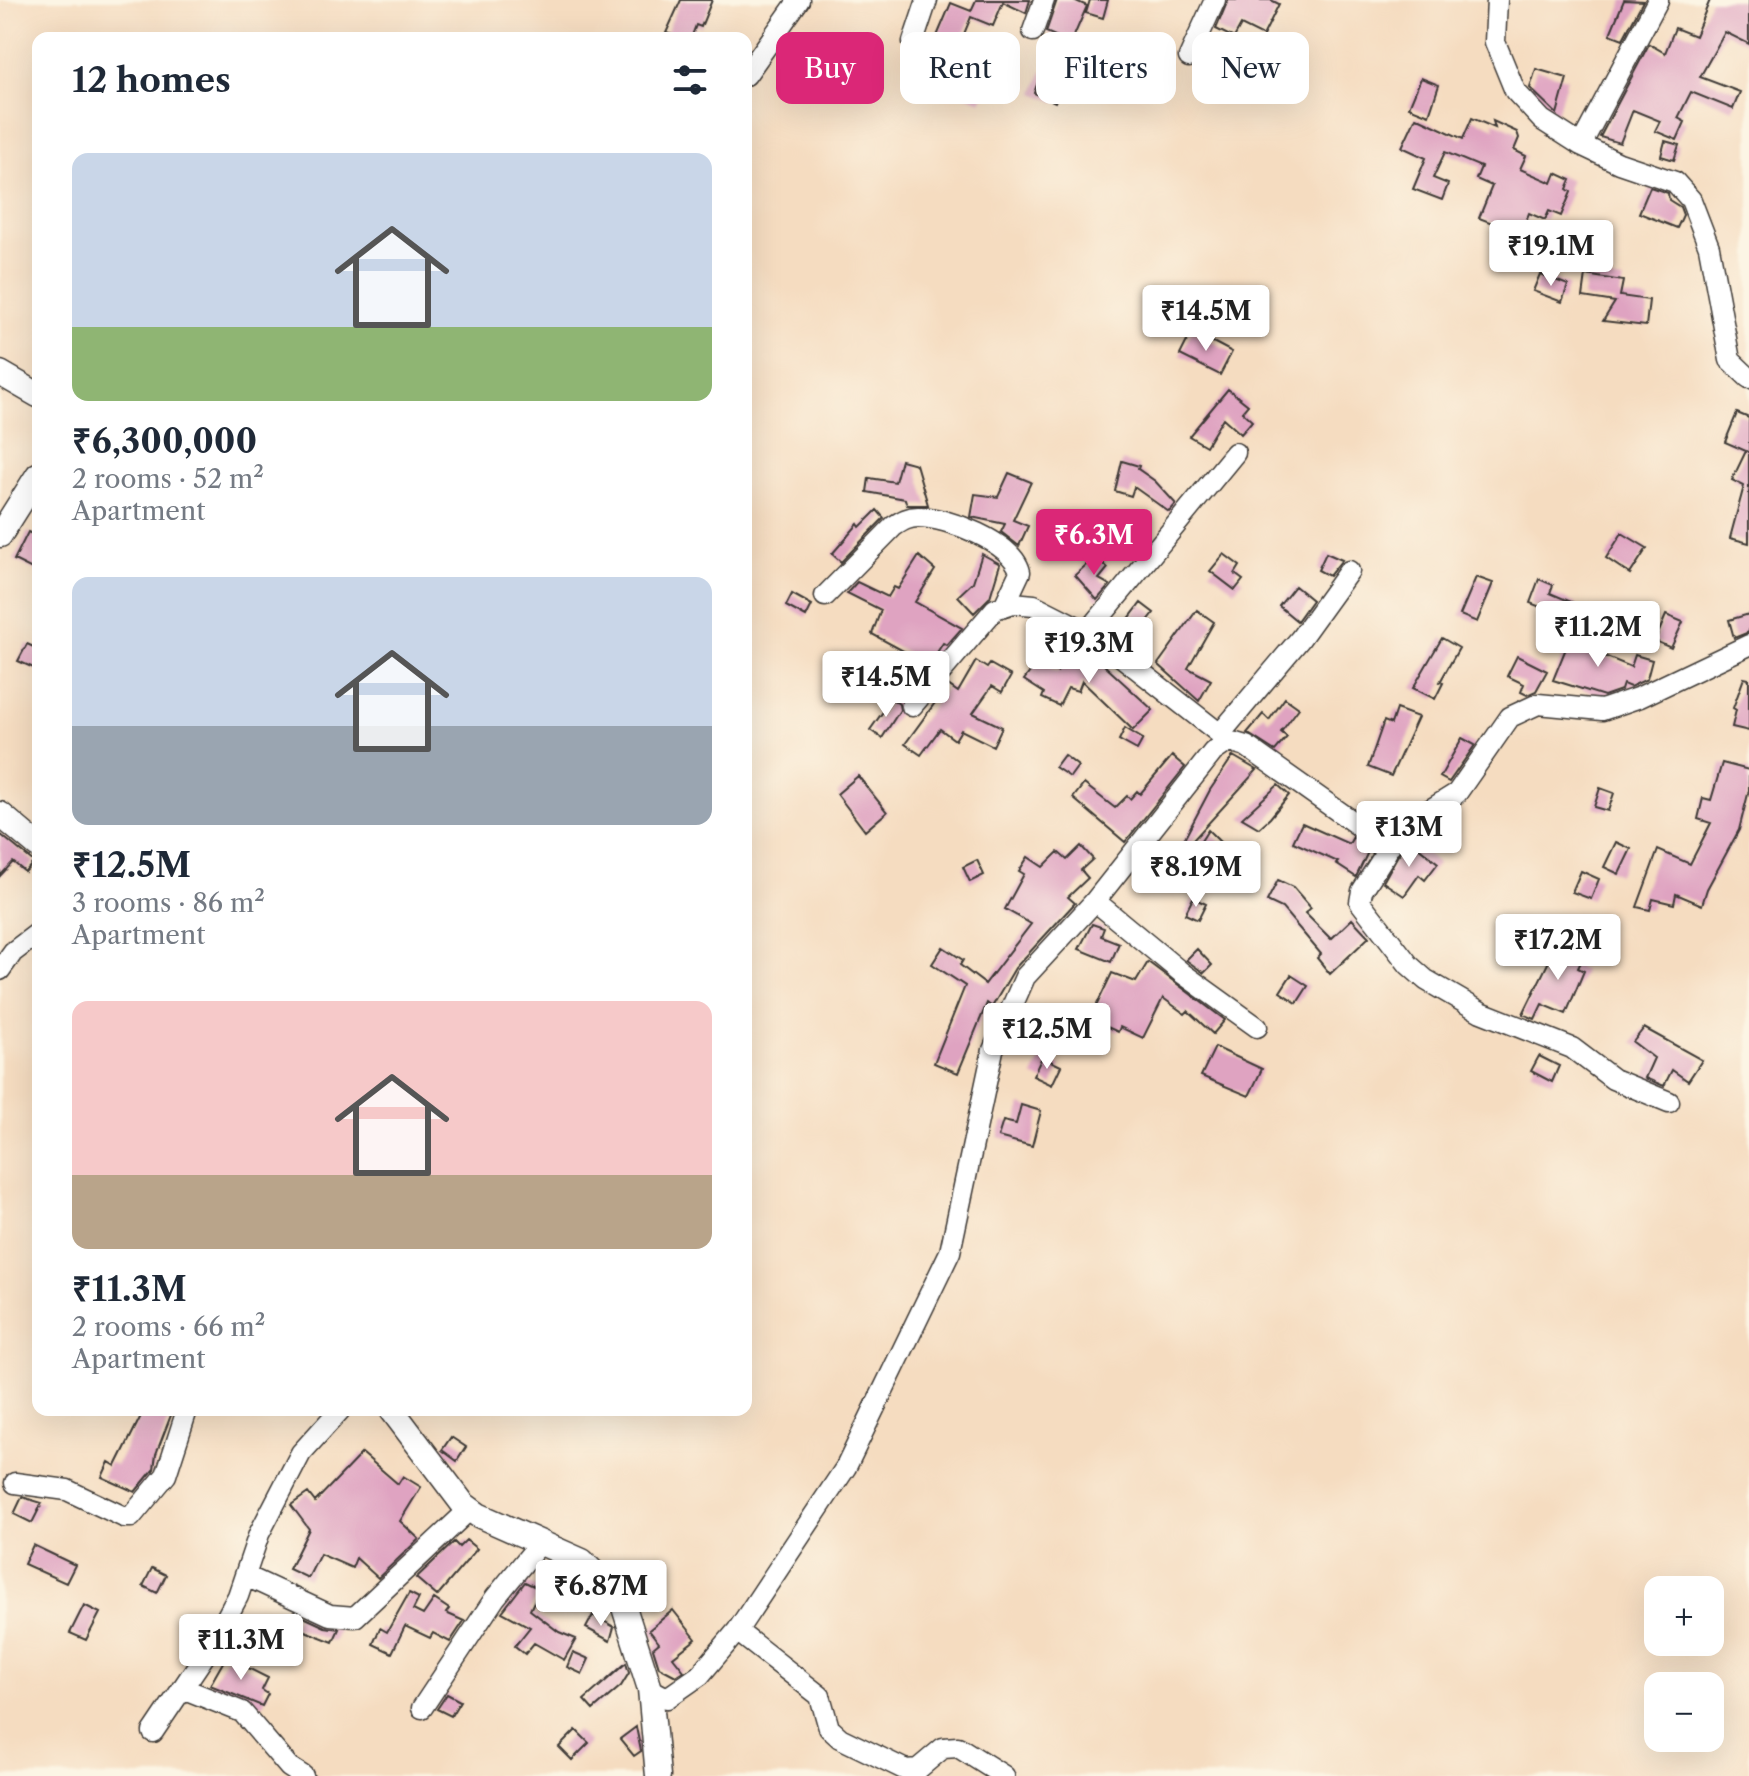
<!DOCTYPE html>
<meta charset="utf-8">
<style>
:root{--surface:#fff;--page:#f6f6f7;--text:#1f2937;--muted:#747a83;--accent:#db2777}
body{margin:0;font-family:"Libre Caslon Text",serif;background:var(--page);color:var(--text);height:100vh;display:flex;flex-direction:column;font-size:30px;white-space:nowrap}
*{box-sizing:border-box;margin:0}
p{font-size:26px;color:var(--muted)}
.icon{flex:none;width:44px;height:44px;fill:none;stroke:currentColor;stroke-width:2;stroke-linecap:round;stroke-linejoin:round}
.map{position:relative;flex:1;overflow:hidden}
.sheet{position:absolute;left:32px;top:32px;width:720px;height:1384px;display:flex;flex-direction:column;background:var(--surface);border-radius:16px;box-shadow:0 8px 32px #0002}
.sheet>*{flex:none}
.hud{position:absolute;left:776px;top:32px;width:760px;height:72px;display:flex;gap:16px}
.fabs{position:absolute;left:1644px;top:1576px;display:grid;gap:16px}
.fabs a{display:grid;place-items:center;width:80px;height:80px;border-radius:16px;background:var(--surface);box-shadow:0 8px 32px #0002;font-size:40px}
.price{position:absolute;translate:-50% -68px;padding:0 18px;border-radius:8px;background:#fff;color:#222;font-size:26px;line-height:52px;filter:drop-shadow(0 2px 4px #0008)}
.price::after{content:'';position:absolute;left:50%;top:48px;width:24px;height:18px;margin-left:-12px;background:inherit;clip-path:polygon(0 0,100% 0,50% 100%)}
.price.active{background:var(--accent);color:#fff}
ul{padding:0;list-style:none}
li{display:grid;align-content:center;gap:16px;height:424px;padding:0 40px}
li span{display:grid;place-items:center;height:248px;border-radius:16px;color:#555}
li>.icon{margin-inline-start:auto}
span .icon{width:144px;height:144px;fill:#fffc;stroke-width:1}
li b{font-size:34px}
h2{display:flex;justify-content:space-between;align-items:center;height:96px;padding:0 40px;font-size:34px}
.chip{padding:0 28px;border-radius:16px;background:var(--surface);box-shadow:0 8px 32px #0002;font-size:28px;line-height:72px}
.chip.active{background:var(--accent);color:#fff}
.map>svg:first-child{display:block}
</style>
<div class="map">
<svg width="1749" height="1776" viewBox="0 0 1749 1776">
<rect width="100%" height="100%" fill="#fcf5e5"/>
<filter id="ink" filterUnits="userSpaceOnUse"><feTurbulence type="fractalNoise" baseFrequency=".0125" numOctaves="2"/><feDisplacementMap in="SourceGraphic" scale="16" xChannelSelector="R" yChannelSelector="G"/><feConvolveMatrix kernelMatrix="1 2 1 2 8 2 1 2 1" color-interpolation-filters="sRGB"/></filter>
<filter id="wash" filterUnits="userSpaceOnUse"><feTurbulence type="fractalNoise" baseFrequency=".006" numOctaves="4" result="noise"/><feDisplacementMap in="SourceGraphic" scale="32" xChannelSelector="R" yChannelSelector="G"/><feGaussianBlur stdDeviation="1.8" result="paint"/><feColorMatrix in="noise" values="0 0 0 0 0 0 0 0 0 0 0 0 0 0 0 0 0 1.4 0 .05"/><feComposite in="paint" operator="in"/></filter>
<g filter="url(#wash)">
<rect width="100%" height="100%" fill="#f5dcc0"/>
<g id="blocks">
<path fill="#dfa3c1" d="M681,0h31l-11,27 -5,-2 -5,13h-20l2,-3 -7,-2z
M976,0h54l-4,13 -23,-11 -10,24 -22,-9 -17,41 -22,-10 19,-45 20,8z
M1057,0h17l13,6 -16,37 -25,-11z
M1090,0h18l-5,18 -17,-5z
M1228,0h43l8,4 -16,32 -22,-11 -7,13 -18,-9z
M1624,0l19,1 -20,38 -13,-5z
M1710,0h39v44l-24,-12 -25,45 40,15 -7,17 -42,-17 -13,26 7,4 -8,18 -22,-9 5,-10 -27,-11 -13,33 -20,-6 49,-93 16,9 10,-25 20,8z
M987,46l14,8 -20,47 -18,-7z
M1536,69l31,9 -10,36 -27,-26z
M1042,71l22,9 -9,22 -21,-9z
M1421,78l18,7 -10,30 -20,-8z
M1416,117l47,22 9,-21 23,10 -2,-7 24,11 2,6 -5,12 12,6 -6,13 32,14 4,-10 15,7 -4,9 4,3 -10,24 -12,-5 -4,9 -16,-7 -8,21 -42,-16 13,-32 -16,-7 5,-12 -36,-15 -12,26 15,6 -6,16 -29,-11 13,-31 -24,-11z
M1665,141l14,4 -5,15 -13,-4z
M1650,187l18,6 1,7 11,7 3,8 -6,13 -38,-15z
M1540,274l28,11 -6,17 -29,-11z
M1586,275l37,6 -3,15 29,4 -3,26 -43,-5 12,-19 -32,-5z
M1192,331l40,21 -12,23 -40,-20z
M1228,389l20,16 -6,7 10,9 -11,13 -18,-16 -17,28 -17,-10z
M1737,413l12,5v125l-19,-5 14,-52 -12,-6 14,-29 -21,-9z
M901,460l15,4 12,41h-21l-2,-6 -38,-7 2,-14 26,4z
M1122,461l17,5 -1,3 17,12 21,23 -7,8 -35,-25 -3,9 -16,-5z
M1009,473l22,9 -18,38 15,6 -9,20 -18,-14 4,-8 -34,-7 4,-23 23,3z
M877,510l7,8 -43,44 -9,-8 26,-30 2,3z
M28,532l10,5v35l-24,-12z
M1622,533l25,15 -17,26 -24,-16z
M1326,553l16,7 -13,16 -11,-6z
M982,554l18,10 -10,33 -16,16 -16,-17 15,-14z
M1224,554l16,12 -5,8 8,6 -8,10 -25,-19z
M919,556l16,14 -20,32 47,26 -15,17 -4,-2 -14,22 -57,-31 9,-24 -34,-17 10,-11 31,15 6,-10 4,2z
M1096,556l12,12 -9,11 11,6 -13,15 -22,-25z
M1476,577l17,6 -16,39 -17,-7z
M1539,579l14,6 -3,8 26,11 -7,14 -39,-15z
M1295,586l17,14 -15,21 -18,-15z
M792,594l20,11 -6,12 -20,-11z
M1141,603l13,10 -14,18 -12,-11z
M1197,610l17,12 -26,46 23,12 -12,21 -41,-37z
M1749,614v18l-15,6 -5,-18z
M1666,615l17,7 -12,26 -16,-7z
M1573,631l23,9 -4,11 39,16 4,-12 17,5 -5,19 -17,8 -7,-3 -2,6 -17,6 -51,-16z
M1442,638l17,10 -19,34 3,1 -8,16 -22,-11z
M1080,643l28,20 -3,3 48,44 -20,20 -51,-49 -4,10 -10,-3 -9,18 -17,-8 2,-5 -20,-13 15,-20 18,12z
M27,644l11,5v21l-20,-9z
M1517,656l30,15 -11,20 -9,4 -6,-3 3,-8 -17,-8z
M976,661l11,7 3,-4 21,12 -9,16 -10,-6 -19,27 29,14 -9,19 -32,-16 -6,10 -15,-11 -19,26 -16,-11 43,-59 10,7z
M1744,678l5,1v52l-17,-4 4,-17 -3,-2z
M1285,698l14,10 -18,24 6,5 -12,14 -28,-18 16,-19 6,6z
M892,699l7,5 1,6 -18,28 -12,-8z
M1396,709l22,8 -27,59 -23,-9 16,-46 7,3z
M1125,728l18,11 -6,11 -18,-10z
M1462,738l13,7 -26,37 -9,-5z
M1064,755l14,11 -8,11 -15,-10z
M1172,756l13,11 -60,75 -52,-44 11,-14 31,24 12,-12 3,3 7,-8 3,3z
M1233,756l24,14 -73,80 -4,-3 30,-57z
M1722,763l27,7v20l-10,40 -32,59 -5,16 -26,-11 -2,10 -21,-5 -3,11 -13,-3 21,-57 32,14 21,-41 -13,-4 5,-21 8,2z
M858,776l29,36 -22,19 -28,-37z
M1278,785l11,10 -19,23 -11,10 -17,-10z
M1600,788l14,5 -6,18 -14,-4z
M1302,823l47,21 4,-7 15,15 -12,25 -20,-13 2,-2 -45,-20z
M1208,830l12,12 -16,27 -15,-9z
M0,834l34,28 -9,10 -12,-10 -13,14z
M1412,842l26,21 -13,17 -6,-5 -15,21 -21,-14 15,-27z
M1616,842l15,7 -12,25 -15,-7z
M1081,846l12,13 -12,11 7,8 -20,19 7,6 -60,65 -23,39 -5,-4 -29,70 -24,-10 31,-77 -33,-22 11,-17 20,13 -3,5 25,19 46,-60 -26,-15 19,-35 -5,-3 9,-14 15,10 15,-15 9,8z
M977,860l7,15 -14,7 -7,-15z
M1581,871l18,8 -8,20 -19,-7z
M1278,880l15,7 18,21 -6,5 26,26 21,-20 17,18 -39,37 -13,-16 4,-4 -39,-46 -15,-7z
M1193,898l13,6 -8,16 -13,-6z
M1092,924l12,4 -3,8 18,7 -8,19 -32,-13z
M1568,941l19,9 -9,18 6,3 -18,43 -24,-10 -7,15 -12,-5 29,-59 7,3z
M1197,949l15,16 -8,8 -18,-13z
M1148,962l77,58 -12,14 -25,-23 -3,3 -22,-16 -20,40 -23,-11 -2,5 -28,-13 22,-46 24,9z
M1291,975l17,11 -11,17 -17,-11z
M1644,1028l58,32 -14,21 -16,-11 -8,16 -19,-8 9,-20 -21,-16z
M1215,1047l47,22 -13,27 -48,-20z
M1539,1056l20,10 -7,16 -21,-11z
M1042,1057l19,9 -9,19 -19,-9z
M1021,1105l20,6 -9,35 -34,-9 5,-16 13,3z
M144,1410h29l-17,44 -2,15 -19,23 -33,-15 7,-15 7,4z
M451,1437l15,10 -9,14 -15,-11z
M362,1453l36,31 5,-8 18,11 -21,34 19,18 -41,39 -22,-20 -4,10 -32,-14 -12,24 -19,-9 20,-40 -18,-24 17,-12 7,9z
M22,1497l20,6 -10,20 -18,-9z
M466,1540l11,9 -40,47 -21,-18 38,-36 5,5z
M33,1545l42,20 -9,18 -42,-19z
M152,1568l14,7 -9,18 -14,-7z
M525,1582l15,7 -10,21 29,22 17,7 -12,21 -30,-17 -9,11 -10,-8 15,-19 -28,-15z
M409,1593l10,5 -6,12 10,5 11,-16 15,10 -3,4 18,8 -14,21 -17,-9 -3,5 -25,-12 -13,27 -19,-9 7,-16 7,4z
M84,1605l16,8 -14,27 -16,-7z
M673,1610l23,29 -23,18 11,14 -8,5 -17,-9 -6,-19 6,-5 -10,-13z
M297,1614l28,13 14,2 -6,13 -41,-16z
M593,1615l21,12 -4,14 -24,-13z
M573,1652l16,7 -7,15 -15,-7z
M226,1657l42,21 -6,12 6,4 -6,12 -52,-21z
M626,1663l3,10 -8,13 -28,24 -9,-10z
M447,1694l13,7 -9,15 -14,-7z
M636,1727l5,24 -7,5 -14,-17z
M576,1730l13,13 -17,17 -13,-13z"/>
</g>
</g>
<g filter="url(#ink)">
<use href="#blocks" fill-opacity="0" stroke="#3d3935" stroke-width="2"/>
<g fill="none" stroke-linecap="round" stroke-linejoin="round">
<defs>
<path id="minor" d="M1497,0l-2,42 20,49 27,29 39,25 38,18 56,19 16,18 18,47 21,113 19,18
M1033,31l11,-31
M913,42l14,-42
M1189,57l26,-57
M746,75l53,-75
M1581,145l77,-145
M825,596l69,-70c8,-5 14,-9 24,-9 29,0 95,25 102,55l-16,34
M1088,632l147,-179
M912,706l83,-97 18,-6 21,2 61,31 134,105
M1220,734l80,-95 49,-68
M1378,843l8,10 -24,38 -2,11 49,63 17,15 55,32 91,36 41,31 56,23
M1095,901l87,72 75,54
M0,970l13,-18 25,-19
M15,1483l52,7 57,27h7l35,-42 21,-65
M246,1576l84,39 25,2 115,-108
M737,1631l83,65 9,32 11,10 66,32 12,-1 25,-21 15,-1 46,29
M182,1688l60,24 47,55 14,9
M650,1689l17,9 33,-23 37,-44 109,-164 104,-215 43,-202 32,-73 70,-76 118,-149 16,-11 17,5 116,82 16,15 14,1 28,-28 37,-23 53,-76 28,-13 64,6 38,-13 109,-52
M422,1708l73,-110 45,-55
M153,1732l60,-89 25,-47 21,-62 42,-81 39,-43"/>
<path id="tertiary" d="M0,373l38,22
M0,535l38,-60
M0,814l38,32
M392,1410l71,94 15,11 104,46 40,40 28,88 8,87"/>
</defs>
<use href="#minor" stroke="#3d3935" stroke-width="23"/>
<use href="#tertiary" stroke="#3d3935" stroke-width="27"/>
<use href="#minor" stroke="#fff" stroke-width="20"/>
<use href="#tertiary" stroke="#fff" stroke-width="24"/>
</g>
</g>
</svg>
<div class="fabs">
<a>+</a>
<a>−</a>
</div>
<b class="price" style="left:1551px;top:288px">₹19.1M</b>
<b class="price" style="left:1206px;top:353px">₹14.5M</b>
<b class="price active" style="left:1094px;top:577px">₹6.3M</b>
<b class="price" style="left:1598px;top:669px">₹11.2M</b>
<b class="price" style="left:1089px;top:685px">₹19.3M</b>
<b class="price" style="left:886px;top:719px">₹14.5M</b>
<b class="price" style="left:1409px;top:869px">₹13M</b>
<b class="price" style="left:1196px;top:909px">₹8.19M</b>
<b class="price" style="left:1558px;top:982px">₹17.2M</b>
<b class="price" style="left:1047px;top:1071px">₹12.5M</b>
<b class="price" style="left:601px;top:1628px">₹6.87M</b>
<b class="price" style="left:241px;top:1682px">₹11.3M</b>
<div class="hud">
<a class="chip active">Buy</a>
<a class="chip">Rent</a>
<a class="chip">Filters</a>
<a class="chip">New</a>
</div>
<section class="sheet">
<h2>12 homes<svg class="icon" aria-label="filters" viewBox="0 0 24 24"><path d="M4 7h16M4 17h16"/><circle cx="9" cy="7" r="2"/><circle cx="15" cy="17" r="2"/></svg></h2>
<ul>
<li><span style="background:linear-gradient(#c9d6e8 70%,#8fb573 0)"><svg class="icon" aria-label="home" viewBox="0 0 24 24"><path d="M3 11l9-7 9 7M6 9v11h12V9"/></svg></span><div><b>₹6,300,000</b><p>2 rooms · 52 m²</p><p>Apartment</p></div></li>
<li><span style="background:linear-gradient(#c9d6e8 60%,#9aa5b1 0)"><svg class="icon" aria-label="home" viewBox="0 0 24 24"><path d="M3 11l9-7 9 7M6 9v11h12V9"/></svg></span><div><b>₹12.5M</b><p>3 rooms · 86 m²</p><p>Apartment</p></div></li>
<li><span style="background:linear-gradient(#f6c9c9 70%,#b9a48a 0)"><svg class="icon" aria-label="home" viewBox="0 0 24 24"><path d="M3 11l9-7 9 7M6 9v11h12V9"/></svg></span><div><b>₹11.3M</b><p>2 rooms · 66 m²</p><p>Apartment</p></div></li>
</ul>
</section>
</div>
